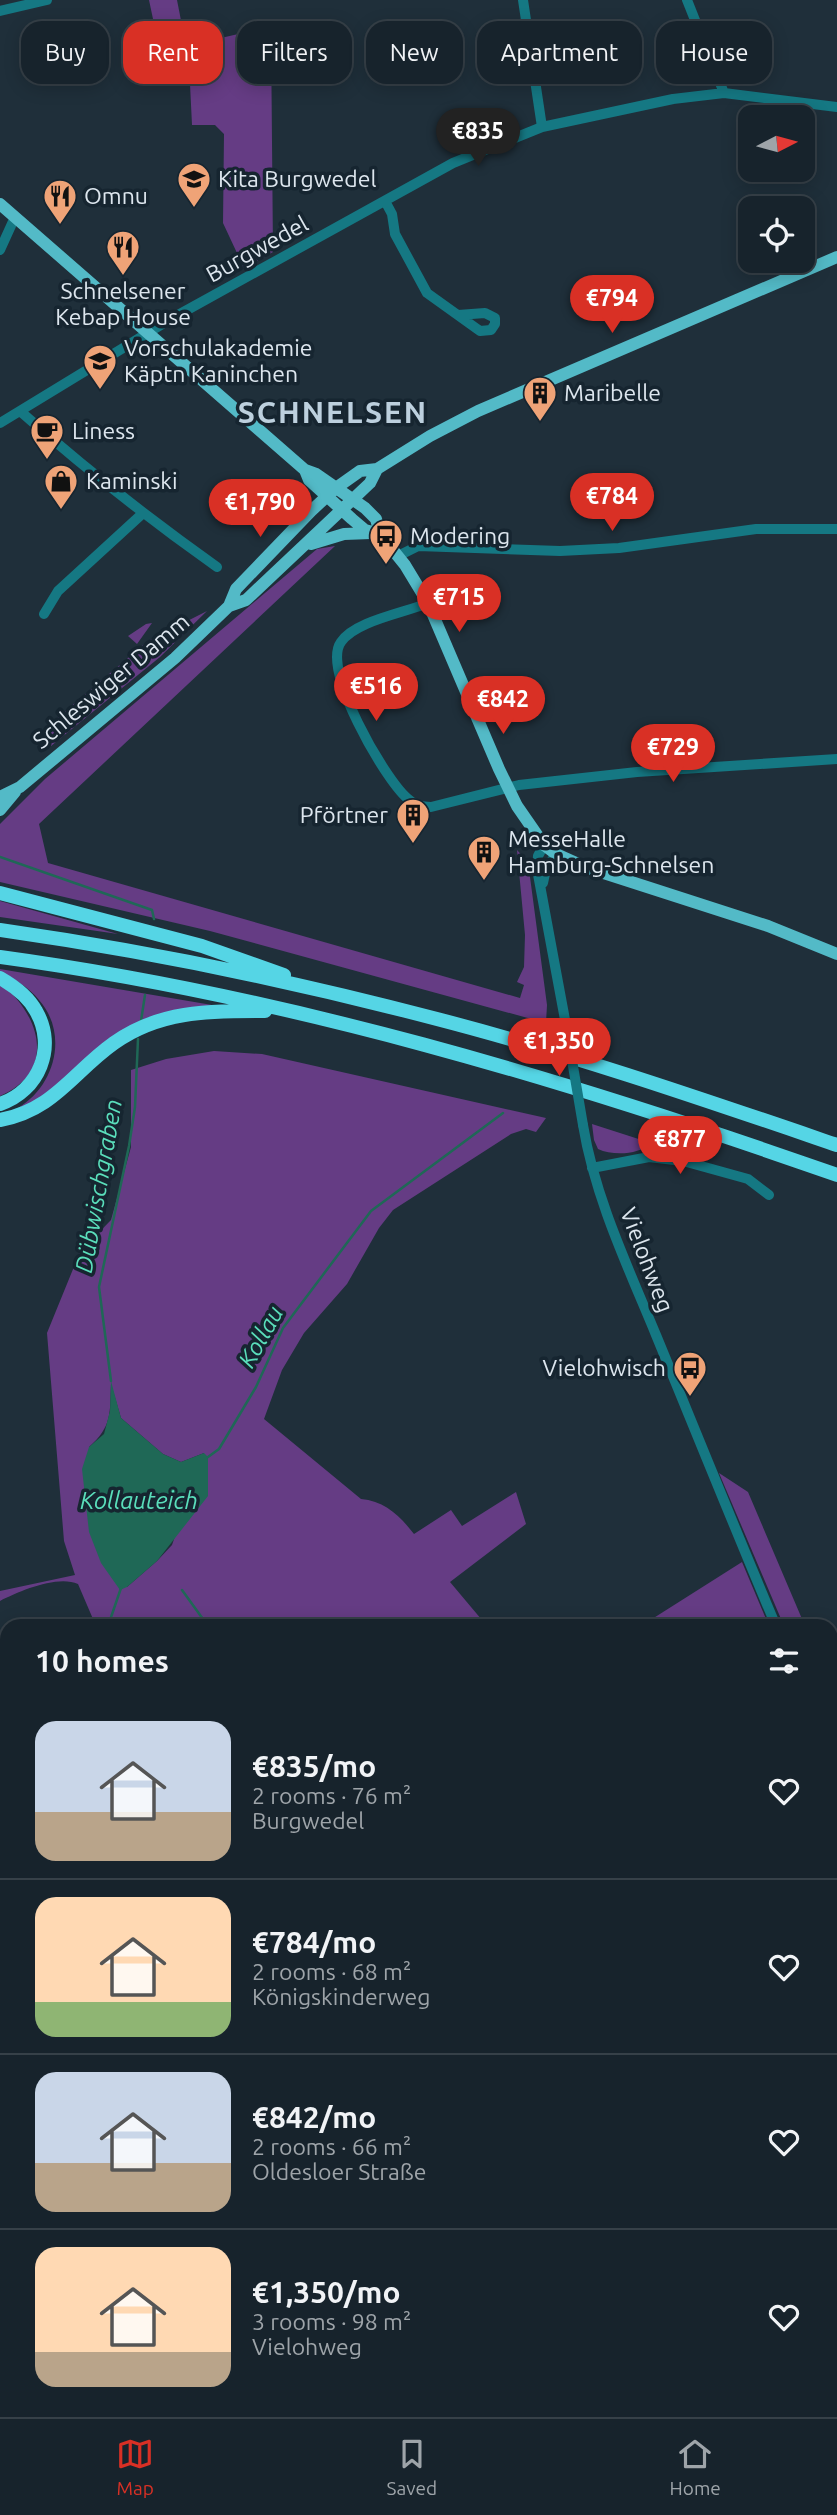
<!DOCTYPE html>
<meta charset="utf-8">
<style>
:root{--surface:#17232c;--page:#202b34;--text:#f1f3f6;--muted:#9ea4a9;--line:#364048;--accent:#d93025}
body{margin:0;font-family:Ubuntu,sans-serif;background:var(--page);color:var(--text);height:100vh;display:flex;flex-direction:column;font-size:26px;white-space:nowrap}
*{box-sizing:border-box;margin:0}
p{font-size:23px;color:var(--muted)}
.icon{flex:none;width:38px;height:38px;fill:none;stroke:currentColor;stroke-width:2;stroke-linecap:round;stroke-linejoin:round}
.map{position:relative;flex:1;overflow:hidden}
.details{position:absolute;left:0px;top:1619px;width:838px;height:800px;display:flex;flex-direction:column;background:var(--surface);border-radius:21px 21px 0 0;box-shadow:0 4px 18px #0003,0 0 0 2px var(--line)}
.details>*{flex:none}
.banner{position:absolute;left:21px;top:21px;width:796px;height:63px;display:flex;gap:14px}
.needle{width:46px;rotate:84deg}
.buttons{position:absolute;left:738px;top:105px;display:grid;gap:14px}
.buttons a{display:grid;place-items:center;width:77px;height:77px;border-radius:14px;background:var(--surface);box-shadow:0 4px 18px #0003,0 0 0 2px var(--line);font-size:35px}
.price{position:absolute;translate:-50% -60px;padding:0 16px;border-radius:24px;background:var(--accent);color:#fff;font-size:23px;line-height:46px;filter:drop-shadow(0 2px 4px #0008)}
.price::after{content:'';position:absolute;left:50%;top:42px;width:21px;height:16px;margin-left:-10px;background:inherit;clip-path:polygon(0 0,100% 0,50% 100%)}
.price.current{background:#222;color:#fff}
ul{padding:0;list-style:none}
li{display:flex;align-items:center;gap:21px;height:175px;padding:0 35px}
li+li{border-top:2px solid var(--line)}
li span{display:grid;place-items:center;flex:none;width:196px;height:140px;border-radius:21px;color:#555}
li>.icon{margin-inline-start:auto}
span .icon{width:84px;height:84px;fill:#fffc;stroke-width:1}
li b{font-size:30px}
h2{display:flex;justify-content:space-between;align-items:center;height:84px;padding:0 35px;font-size:30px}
.tag{padding:0 24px;border-radius:21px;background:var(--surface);box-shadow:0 4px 18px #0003,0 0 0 2px var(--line);font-size:24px;line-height:63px}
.tag.current{background:var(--accent);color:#fff}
.dock{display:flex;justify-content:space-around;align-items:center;height:98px;border-top:2px solid var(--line);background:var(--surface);font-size:19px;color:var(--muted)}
.dock a{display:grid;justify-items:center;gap:4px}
.dock .current{color:var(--accent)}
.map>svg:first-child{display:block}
</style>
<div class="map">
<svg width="837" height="2417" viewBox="0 0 837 2417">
<rect width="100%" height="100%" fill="#1f2f3a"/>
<path fill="#653c84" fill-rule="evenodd" d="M149,0h28l9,46 61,-14 24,-1 2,221 -29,16 -21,-45 1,-89 -9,-9h-23l-2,-41 -29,-27z
M335,546l-296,278 9,39 472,135 4,-13 -7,-3 7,-15 1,-32 -8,-85 11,12 19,143 -1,18 -336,-92 -210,-49v-58l45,-45 272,-230z
M207,611l-47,46 -109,89 -17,-8 114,-97z
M152,623l-15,21 -9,-8 18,-12z
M0,901l118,33 -118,-17z
M0,969l212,36v1l-41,5 -129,89 -24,8c37,-22 51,-74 21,-108 -10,-13 -25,-21 -39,-28z
M0,983c40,31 58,88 0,113z
M214,1051l48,3 284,64 -10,14 -10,-3 -15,5 -118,76 -14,18 -32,56 -43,49 -22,37 -18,49 97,80c24,2 39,17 53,35l37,-24 11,16 54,-34 10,32 -76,58 37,44h-391l-18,-42c-21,-9 -58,7 -78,17v-10l75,-16 -11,-34 -17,-208 33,-81 31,-32 20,-73v-77l35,-11zM111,1384l10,34 42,36 18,8 23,-9 -32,92 -15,16 -30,26 -38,-140c23,-20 21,-34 22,-63z
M592,1124l59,19c-12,12 -38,13 -53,6l-4,-9z
M719,1473l29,19 57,134h-21z
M742,1562l27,64h-128z
M831,1688l6,14v51l-6,-14z
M0,1843h7v339l-7,-4z
M831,1887h6v286l-6,-2z"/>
<path fill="#1f6856" d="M111,1381l10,37 42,36 18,8 23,-9 4,4v39l-51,65 -30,26 -7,3 -19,-27 -12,-31 -7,-63 7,-22 15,-13 6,-23z"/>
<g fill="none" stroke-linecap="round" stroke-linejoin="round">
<path stroke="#1f6856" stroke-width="2.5" d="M0,857l152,53 2,9
M141,1021l4,-26
M111,1381l-12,-94 30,-141 6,-39 3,-68
M208,1457l11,-8 37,-62 27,-59 88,-117 132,-98
M182,1590l26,36
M108,1626l13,-38
M0,1849l7,1
M0,2075l7,5
M831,2180l6,1"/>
<path stroke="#157883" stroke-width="10" d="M523,0l19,127
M687,0l37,93
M0,11l47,-11
M385,201l7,13 3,20 32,59 53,38 11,-1 4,-6v-6l-10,-5 -27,2
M0,250l15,-33
M20,411c63,56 128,107 197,156
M0,423l169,-103 284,-157 89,-36 131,-28 51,-6 113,14
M398,556l20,-10 142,5 59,-3 137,-19h81
M428,603c-24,10 -73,18 -87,39 -20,27 43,136 66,156 7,7 15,9 24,9l88,-22 118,-13 200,-13
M44,614l14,-23 84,-77
M544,845l-6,11 -1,13 29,156
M543,883l3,-14 10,-15
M583,1125c12,73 45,142 73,210 40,97 79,194 120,291
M592,1168l57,-11 34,4 65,18 21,16
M831,1754l6,15
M831,2193l6,1
M0,2261l7,4
M549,2412l20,5
M44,2417l3,-5
M215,2417l1,-5
M414,2417l2,-5
M733,2417l1,-5"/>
<path stroke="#53bac7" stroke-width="12" d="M0,204l305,266 11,4 49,34 11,11 4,15 25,31 23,38 71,166 18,37 27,39 12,9 29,13 183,59 69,28
M305,470l4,10 43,39 13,11 15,4
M311,544l33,-10 27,-1
M229,606l7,-17 75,-78 25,-23 24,-17 17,-2 53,-33 48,-25 359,-154
M0,797l20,-10 155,-129 54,-52 17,-6 124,-117 7,-14
M0,810l15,-18"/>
<path stroke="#55d5e5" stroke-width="14" d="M0,893l202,53 82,29
M0,930c147,21 293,51 437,89 135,35 268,81 400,126
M0,957c287,39 564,122 837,218
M0,978c14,8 28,18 36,33 21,36 3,80 -36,93
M0,1120c54,-10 73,-48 114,-77 46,-33 97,-32 151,-32"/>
<path stroke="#157883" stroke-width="10" d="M566,1025l17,100"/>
</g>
<defs>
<symbol id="school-pin" viewBox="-11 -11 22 30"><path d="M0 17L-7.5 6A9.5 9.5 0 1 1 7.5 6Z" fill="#efa377" stroke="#162530"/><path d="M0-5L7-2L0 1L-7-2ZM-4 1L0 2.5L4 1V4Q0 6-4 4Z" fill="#111"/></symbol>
<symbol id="restaurant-pin" viewBox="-11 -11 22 30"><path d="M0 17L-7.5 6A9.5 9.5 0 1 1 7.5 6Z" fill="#efa377" stroke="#162530"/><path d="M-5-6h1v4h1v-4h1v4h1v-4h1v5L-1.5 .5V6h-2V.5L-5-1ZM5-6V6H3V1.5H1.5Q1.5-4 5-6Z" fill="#111"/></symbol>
<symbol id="building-pin" viewBox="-11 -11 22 30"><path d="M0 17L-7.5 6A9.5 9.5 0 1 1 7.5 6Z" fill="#efa377" stroke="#162530"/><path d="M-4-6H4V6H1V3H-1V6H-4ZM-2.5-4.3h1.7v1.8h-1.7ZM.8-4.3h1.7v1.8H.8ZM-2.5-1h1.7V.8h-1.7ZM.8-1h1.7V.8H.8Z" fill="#111"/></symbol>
<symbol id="cafe-pin" viewBox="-11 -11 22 30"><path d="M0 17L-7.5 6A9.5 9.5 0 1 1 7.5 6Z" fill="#efa377" stroke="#162530"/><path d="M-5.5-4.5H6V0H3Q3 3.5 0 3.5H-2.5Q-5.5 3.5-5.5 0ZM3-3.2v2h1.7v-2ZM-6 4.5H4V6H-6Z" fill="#111"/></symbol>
<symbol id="shop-pin" viewBox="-11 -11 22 30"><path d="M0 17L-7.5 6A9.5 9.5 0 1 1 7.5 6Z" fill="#efa377" stroke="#162530"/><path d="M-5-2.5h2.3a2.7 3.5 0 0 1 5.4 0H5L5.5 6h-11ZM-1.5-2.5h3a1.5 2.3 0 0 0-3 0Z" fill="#111"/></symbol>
<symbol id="bus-pin" viewBox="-11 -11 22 30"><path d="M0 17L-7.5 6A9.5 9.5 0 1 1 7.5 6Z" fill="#efa377" stroke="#162530"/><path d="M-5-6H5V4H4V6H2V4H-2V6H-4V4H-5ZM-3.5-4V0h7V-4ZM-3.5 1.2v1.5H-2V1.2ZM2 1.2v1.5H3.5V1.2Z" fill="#111"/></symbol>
</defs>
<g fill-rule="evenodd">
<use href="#school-pin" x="175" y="160" width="38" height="52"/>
<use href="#restaurant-pin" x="41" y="177" width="38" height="52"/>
<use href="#restaurant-pin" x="104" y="228" width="38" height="52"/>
<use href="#school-pin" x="81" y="342" width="38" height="52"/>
<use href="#building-pin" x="521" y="374" width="38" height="52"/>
<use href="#cafe-pin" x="28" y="412" width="38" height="52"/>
<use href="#shop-pin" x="42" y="462" width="38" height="52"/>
<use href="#bus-pin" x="367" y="517" width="38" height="52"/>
<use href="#building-pin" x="394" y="796" width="38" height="52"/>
<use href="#building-pin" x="465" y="833" width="38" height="52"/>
<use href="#bus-pin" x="671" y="1349" width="38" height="52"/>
</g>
<g text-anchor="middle" stroke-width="7" stroke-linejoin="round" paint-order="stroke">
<g font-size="23" fill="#dde6ee" stroke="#162530" text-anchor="start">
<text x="218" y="187">Kita Burgwedel</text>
<text x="84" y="204">Omnu</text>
<text x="123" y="299" text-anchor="middle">Schnelsener<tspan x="123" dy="26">Kebap House</tspan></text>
<text x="124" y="356">Vorschulakademie<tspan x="124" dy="26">Käptn Kaninchen</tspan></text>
<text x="564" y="401">Maribelle</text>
<text x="72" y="439">Liness</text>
<text x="86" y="489">Kaminski</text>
<text x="410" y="544">Modering</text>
<text x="388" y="823" text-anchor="end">Pförtner</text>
<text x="508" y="847">MesseHalle<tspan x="508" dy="26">Hamburg-Schnelsen</tspan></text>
<text x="666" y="1376" text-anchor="end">Vielohwisch</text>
</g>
<g font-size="23" fill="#dde6ee" stroke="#162530">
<text transform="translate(257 249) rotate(-29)" y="8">Burgwedel</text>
<text transform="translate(111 681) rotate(-40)" y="8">Schleswiger Damm</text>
<text transform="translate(647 1260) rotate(69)" y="8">Vielohweg</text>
</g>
<g font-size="24" font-style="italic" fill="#5adebb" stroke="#162530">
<text transform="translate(99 1186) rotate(-80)" y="8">Dübwischgraben</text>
<text transform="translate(261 1337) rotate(-61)" y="8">Kollau</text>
<text x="139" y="1509">Kollauteich</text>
</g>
<g font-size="30" font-weight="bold" letter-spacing="2" fill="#bdd0de" stroke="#162530">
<text x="333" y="423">SCHNELSEN</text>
</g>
</g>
</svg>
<div class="buttons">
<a><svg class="needle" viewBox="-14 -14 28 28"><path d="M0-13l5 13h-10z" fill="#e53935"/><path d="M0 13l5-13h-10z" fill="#9ea4a9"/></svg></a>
<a><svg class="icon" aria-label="locate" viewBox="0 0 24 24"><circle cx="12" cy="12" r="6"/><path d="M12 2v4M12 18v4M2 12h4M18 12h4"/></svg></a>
</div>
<b class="price current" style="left:478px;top:168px">€835</b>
<b class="price" style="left:612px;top:335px">€794</b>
<b class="price" style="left:612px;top:533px">€784</b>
<b class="price" style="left:260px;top:539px">€1,790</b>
<b class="price" style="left:459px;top:634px">€715</b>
<b class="price" style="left:376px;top:723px">€516</b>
<b class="price" style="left:503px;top:736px">€842</b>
<b class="price" style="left:673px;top:784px">€729</b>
<b class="price" style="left:559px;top:1078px">€1,350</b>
<b class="price" style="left:680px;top:1176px">€877</b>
<div class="banner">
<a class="tag">Buy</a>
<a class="tag current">Rent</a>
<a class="tag">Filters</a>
<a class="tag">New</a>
<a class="tag">Apartment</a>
<a class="tag">House</a>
</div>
<section class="details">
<h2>10 homes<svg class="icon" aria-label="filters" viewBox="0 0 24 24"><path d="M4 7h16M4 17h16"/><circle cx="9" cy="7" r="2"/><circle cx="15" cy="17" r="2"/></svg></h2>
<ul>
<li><span style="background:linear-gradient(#c9d6e8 65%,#b9a48a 0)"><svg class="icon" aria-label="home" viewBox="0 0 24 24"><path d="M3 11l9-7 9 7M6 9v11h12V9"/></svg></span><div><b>€835/mo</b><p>2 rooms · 76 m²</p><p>Burgwedel</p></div><svg class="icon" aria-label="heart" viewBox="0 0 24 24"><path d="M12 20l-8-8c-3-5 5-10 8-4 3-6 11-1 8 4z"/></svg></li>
<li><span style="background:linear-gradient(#ffd9b3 75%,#8fb573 0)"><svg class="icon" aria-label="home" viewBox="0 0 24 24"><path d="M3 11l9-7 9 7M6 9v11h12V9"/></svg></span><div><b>€784/mo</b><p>2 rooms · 68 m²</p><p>Königskinderweg</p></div><svg class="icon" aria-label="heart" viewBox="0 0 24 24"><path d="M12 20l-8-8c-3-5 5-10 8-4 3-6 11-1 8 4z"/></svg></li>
<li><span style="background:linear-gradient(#c9d6e8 65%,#b9a48a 0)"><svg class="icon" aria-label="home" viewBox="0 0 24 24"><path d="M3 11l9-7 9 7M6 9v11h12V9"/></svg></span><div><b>€842/mo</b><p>2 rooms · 66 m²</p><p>Oldesloer Straße</p></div><svg class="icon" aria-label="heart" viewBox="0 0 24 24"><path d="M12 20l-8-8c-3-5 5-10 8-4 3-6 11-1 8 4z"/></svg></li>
<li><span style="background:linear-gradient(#ffd9b3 75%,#b9a48a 0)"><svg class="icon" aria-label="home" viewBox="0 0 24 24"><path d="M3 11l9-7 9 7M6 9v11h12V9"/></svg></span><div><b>€1,350/mo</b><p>3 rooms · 98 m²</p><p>Vielohweg</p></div><svg class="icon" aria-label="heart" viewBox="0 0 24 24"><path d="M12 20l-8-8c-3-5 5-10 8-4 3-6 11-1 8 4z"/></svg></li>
</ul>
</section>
</div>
<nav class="dock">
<a class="current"><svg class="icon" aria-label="map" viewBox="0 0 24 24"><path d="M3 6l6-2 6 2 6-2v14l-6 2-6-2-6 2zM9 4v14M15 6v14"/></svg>Map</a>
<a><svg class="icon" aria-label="saved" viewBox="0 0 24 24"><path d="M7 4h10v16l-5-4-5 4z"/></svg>Saved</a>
<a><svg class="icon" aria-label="home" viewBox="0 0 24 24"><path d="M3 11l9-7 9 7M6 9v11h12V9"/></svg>Home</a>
</nav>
